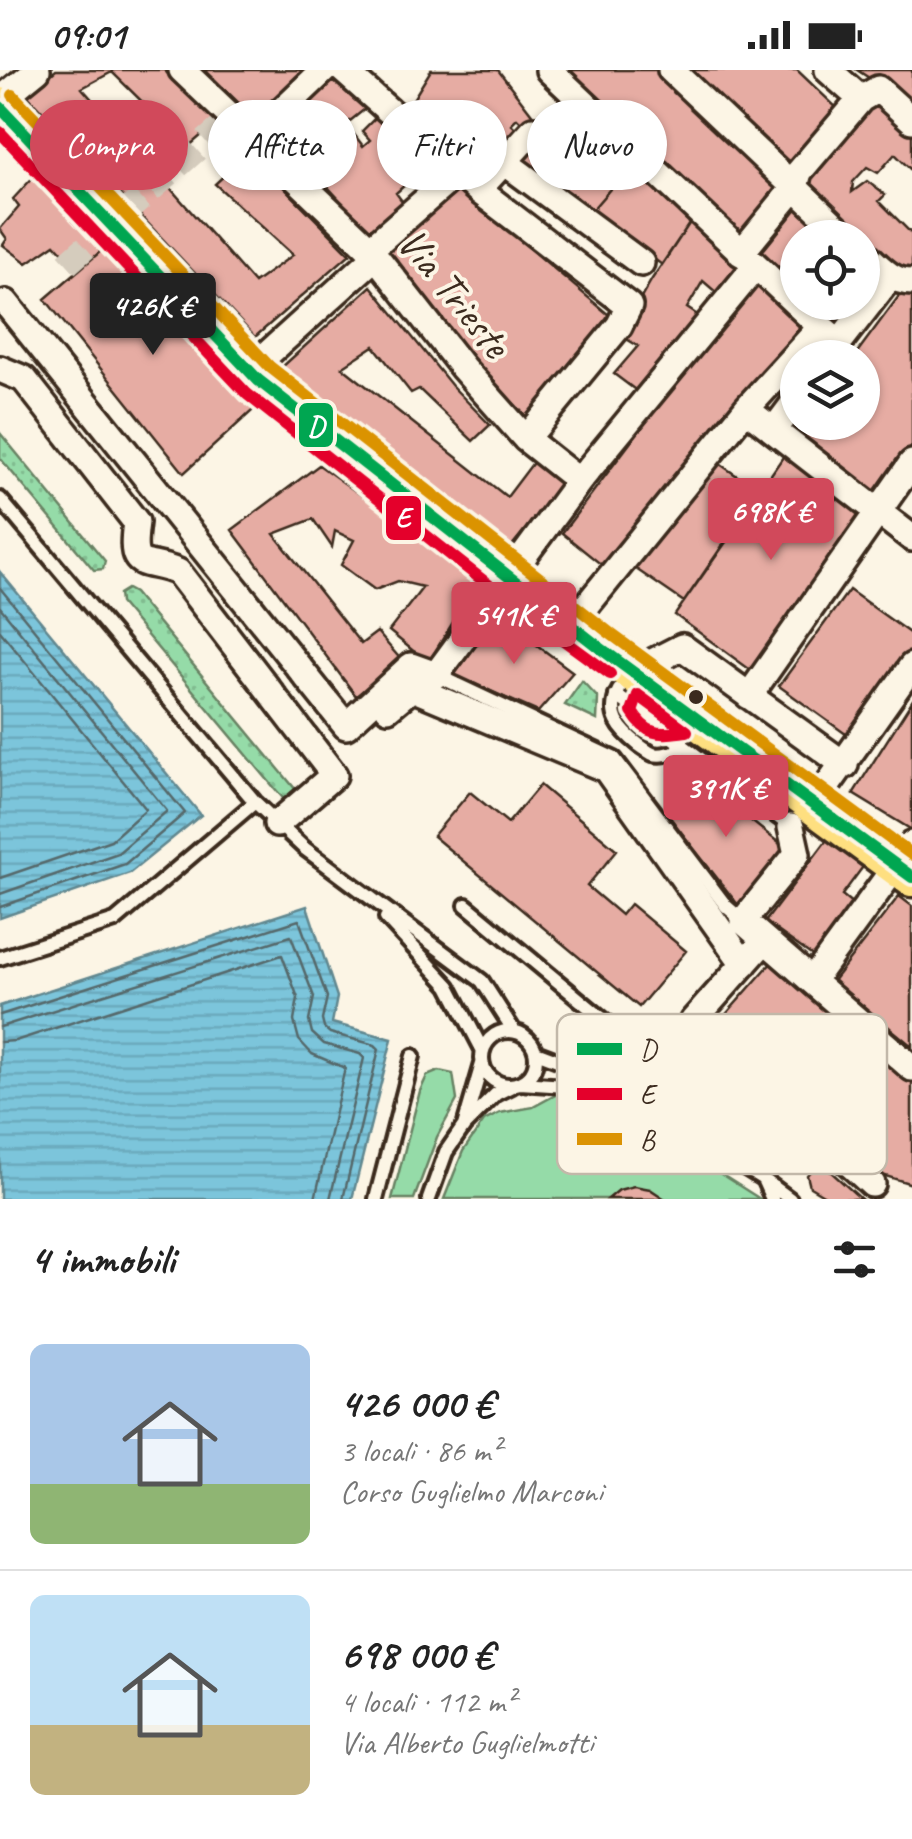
<!DOCTYPE html>
<html lang="it">
<meta charset="utf-8">
<style>
:root{--surface:#fff;--page:#f2f2f2;--text:#222;--muted:#767676;--line:#e0e0e0;--accent:#d1495b}
body{margin:0;font-family:Caveat,sans-serif;background:var(--page);color:var(--text);height:100vh;display:flex;flex-direction:column;font-size:38px;white-space:nowrap}
*{box-sizing:border-box;margin:0}
p{font-size:32px;color:var(--muted)}
.icon{flex:none;width:55px;height:55px;fill:none;stroke:currentColor;stroke-width:2;stroke-linecap:round;stroke-linejoin:round}
.map{position:relative;height:1129px;overflow:hidden}
.drawer{display:flex;flex-direction:column;background:var(--surface);flex:1}
.drawer>*{flex:none}
.hud{position:absolute;left:30px;top:30px;width:852px;height:90px;display:flex;gap:20px}
.controls{position:absolute;left:780px;top:150px;display:grid;gap:20px}
.controls a{display:grid;place-items:center;width:100px;height:100px;border-radius:50%;background:var(--surface);box-shadow:0 2px 8px #0004;font-size:50px}
.price{position:absolute;translate:-50% -85px;padding:0 22px;border-radius:10px;background:var(--accent);color:#fff;font-size:32px;line-height:65px;filter:drop-shadow(0 2px 5px #0008)}
.price::after{content:'';position:absolute;left:50%;top:60px;width:30px;height:22px;margin-left:-15px;background:inherit;clip-path:polygon(0 0,100% 0,50% 100%)}
.price.selected{background:#222;color:#fff}
ul{padding:0;list-style:none}
li{display:flex;align-items:center;gap:30px;height:250px;padding:0 30px}
li+li{border-top:2px solid var(--line)}
li span{display:grid;place-items:center;flex:none;width:280px;height:200px;border-radius:15px;color:#555}
li>.icon{margin-inline-start:auto}
span .icon{width:120px;height:120px;fill:#fffc;stroke-width:1}
li b{font-size:42px}
h2{display:flex;justify-content:space-between;align-items:center;height:120px;padding:0 30px;font-size:42px}
.tag{padding:0 35px;border-radius:45px;background:var(--surface);box-shadow:0 2px 8px #0004;font-size:35px;line-height:90px}
.tag.selected{background:var(--accent);color:#fff}
.status{display:flex;justify-content:space-between;align-items:center;height:70px;padding:0 50px;background:var(--surface);direction:ltr}
.status svg{height:28px;fill:currentColor}
.map>svg:first-child{display:block}
</style>
<div class="status"><b>09:01</b><svg viewBox="0 0 49 12"><path d="M0 12V9h3v3zM5 12V6h3v6zM10 12V3h3v9zM15 12V0h3v12zM26 1h20v11H26zM47 4h2v5h-2z"/></svg></div>
<div class="map">
<svg width="912" height="1129" viewBox="0 0 912 1129">
<defs>
<pattern id="grass-dots" width="8" height="8" patternUnits="userSpaceOnUse" patternTransform="scale(2.5)"><rect width="8" height="8" fill="#95dba8"/><path d="M2 2h.1M6 6h.1" fill="none" stroke="#81bc90" stroke-width="1.8" stroke-linecap="round"/></pattern>
<pattern id="water-rules" width="6" height="5" patternUnits="userSpaceOnUse" patternTransform="scale(2.5)"><rect width="6" height="5" fill="#7bc5db"/><path d="M0 2.5h6" fill="none" stroke="#6ba9bc"/></pattern>
</defs>
<rect width="100%" height="100%" fill="#fcf5e5"/>
<filter id="ink" filterUnits="userSpaceOnUse"><feTurbulence type="fractalNoise" baseFrequency=".01" numOctaves="2"/><feDisplacementMap in="SourceGraphic" scale="20" xChannelSelector="R" yChannelSelector="G"/><feConvolveMatrix kernelMatrix="1 2 1 2 8 2 1 2 1" color-interpolation-filters="sRGB"/></filter>
<g filter="url(#ink)">
<path fill="url(#grass-dots)" stroke="#688263" stroke-width="2.5" d="M0,363l105,128 -2,8 -9,1 -94,-112z
M127,519l7,4 162,197 2,4 -11,9 -167,-200 -1,-9z
M582,611l16,17 -1,22 -32,-15z"/>
<path fill="#95dba8" stroke="#688263" stroke-width="2.5" d="M439,1001l14,3 4,26 -20,37 -23,62h-22l28,-108 7,-15z
M561,1022h22l26,11 151,96h-316l19,-48 21,-30 16,-8 33,-6z"/>
<path fill="url(#water-rules)" stroke="#61878f" stroke-width="2.5" d="M0,502l201,243 -71,58 -130,45z
M307,836l30,91 -5,26 60,16 -40,160h-352v-193z"/>
<g fill="none" stroke-linecap="round" stroke-linejoin="round">
<path stroke="#55686a" stroke-width="2.5" d="M0,518l185,225 -60,51 -125,43
M0,537l167,204 -49,42 -118,41
M0,561l146,178 -35,31 -111,38
M0,945l299,-95 28,77 -5,23 2,8 6,5 45,12 4,4 -36,150
M0,957l291,-91 23,61 -5,24 3,12 12,11 36,10 4,4 -34,141
M0,972l15,-1 267,-86 16,43 -4,23 5,19 13,14 33,14 -30,131"/>
</g>
<path fill="#e6aca3" stroke="#3b2a1e" stroke-width="2.5" d="M56,0h108l53,52 -29,25 -76,-75 -30,16 172,195 39,-28 -78,-71 34,-32 101,102 -95,83 -228,-242z
M205,0h104l-52,51z
M332,0l38,35 -30,24 -17,-16 -33,33 -18,-15z
M431,0h67l36,47 -9,9 -8,-8 -6,6 9,8 -41,45 -75,-63z
M568,0h90l123,116 -41,48z
M687,0h110l42,40 -51,57z
M857,0h55v36z
M876,32l36,30v39l-17,-17 -17,19 -11,-6 -14,15 -1,10 15,-11 18,14 -6,6 33,33v32l-5,6 -35,-26 -67,-67z
M379,44l47,45v7l-30,27 9,12 -34,29 -64,-70 39,-40 17,22 7,-6 -8,-9z
M547,57l70,54 -26,30 -74,-51z
M634,91l59,57 -31,47 -71,-54z
M38,102l70,73 -29,25 -24,-26 -28,19 -24,-18 4,-6 -7,-10 19,-22 -6,-8z
M459,111l17,22 139,117 -88,97 -62,-64 -80,-107z
M799,136l35,32h-36v47l-37,-32z
M693,148l52,49 -28,26 -14,-12 -16,27 12,8 -61,76 -24,-18 24,-28 -18,-11 32,-56z
M108,175l154,157 -78,71 -139,-174z
M757,211l44,45 -193,244 -46,-37 168,-222z
M371,216l81,100 38,39 -17,16 -54,-52 -8,4 -37,-47 -32,21 165,130 28,-37 29,22 -54,66 -229,-180z
M912,225v151l-36,51 -78,-65 7,-10h57v-64h-9l46,-62z
M817,232h25l-10,14z
M787,381l78,62 -109,161 -81,-59z
M714,390l35,24 3,21 -68,97 -51,-35z
M319,395l160,115 -51,83 -39,-32 34,-44 -25,-6 -23,9 -34,-25 13,-25 -19,-9 -3,16 -19,-28 -39,15 87,110 16,-12 26,30 -47,34 -124,-166z
M849,520l63,45v16l-62,86 -71,-51z
M498,546l75,56 -35,40 -84,-37z
M912,631v129l-59,-36z
M699,709l85,68 -45,59 -69,-88z
M540,715l77,65 -30,36 34,29 9,-11 56,47 -47,56 -206,-171 37,-44 38,31z
M829,767l36,27 -23,31 11,9 -39,53 -49,-35z
M899,826l13,10v140l-79,-65z
M773,891l139,120v103l-30,-9 -161,-155z
M819,1091l42,38h-31l-20,-12 -3,-12z
M634,1116l16,3 15,10h-57l11,-9z"/>
<g fill="none" stroke-linecap="round" stroke-linejoin="round">
<path stroke="#d5ccbd" stroke-width="25" stroke-dasharray="25 12" stroke-linecap="butt" d="M67,194l165,-146"/>
<defs>
<path id="lane" d="M0,429l255,303 49,46 178,133 32,50
M436,605l179,84 111,147 17,15
M619,620c-13,25 1,40 20,55 3,2 11,8 14,9 11,3 23,-3 32,-6
M616,625l175,132 2,-2
M466,835l143,119 11,13 -1,13 -22,25
M386,848l63,68 34,65
M0,888l115,-37 140,-119
M482 988a27 27 0 1 1 54 0a27 27 0 1 1-54 0Z
M536,982l61,23 166,104
M482,994l-18,62 32,-32 16,-8
M520,1013l92,6
M376,1129l37,-143
M429,1129l17,-47 18,-26
M772,1129l-9,-20 27,20"/>
<path id="street" d="M182,0l188,179 93,119 63,71 53,42
M343,0l135,120 151,116 -10,20 -93,113
M549,0l272,257
M671,0l177,168
M828,0l33,29
M0,30l37,-30
M253,68l71,-68
M503,91l138,102
M478,120l55,-60
M370,179l88,-77
M862,181c16,14 28,31 50,31
M741,183l54,-66 4,-15 62,-73 17,-10 34,31
M6,233l340,423 65,-60 25,9 143,-194 176,-214
M827,288l63,-81
M0,299l24,10 112,143c-7,53 7,35 42,50l156,203 -57,49
M250,300l126,-114
M746,339l166,129
M774,360l24,-32
M571,555l175,-216 75,-82 18,15
M633,602l49,-25 163,118
M749,626l163,-233
M388,638l24,-20 194,81 138,195
M815,733l97,-137
M791,757l6,27 -54,67 169,147
M765,870l-72,81 179,163
M812,911l100,-137"/>
<path id="primary" d="M0,37l258,273 342,268 312,229"/>
</defs>
<use href="#lane" stroke="#3b2a1e" stroke-width="20"/>
<use href="#street" stroke="#3b2a1e" stroke-width="32"/>
<use href="#primary" stroke="#3b2a1e" stroke-width="45"/>
<use href="#lane" stroke="#fcf5e5" stroke-width="12"/>
<use href="#street" stroke="#fcf5e5" stroke-width="25"/>
<use href="#primary" stroke="#fedf80" stroke-width="38"/>
<defs>
<path id="bus-1" d="M0,37l258,273 342,268 312,229"/>
<path id="bus-2" d="M0,62l247,262 248,196 115,84
M638,625l49,36c-26,3 -39,7 -55,-19z"/>
<path id="bus-3" d="M13,25l257,272 341,267 301,221"/>
</defs>
<use href="#bus-1" stroke="#fcf5e5" stroke-width="20"/>
<use href="#bus-2" stroke="#fcf5e5" stroke-width="20"/>
<use href="#bus-3" stroke="#fcf5e5" stroke-width="20"/>
<use href="#bus-1" stroke="#00a651" stroke-width="12"/>
<use href="#bus-2" stroke="#e4002b" stroke-width="12"/>
<use href="#bus-3" stroke="#db9304" stroke-width="12"/>
</g>
</g>
<circle fill="#3b2a1e" stroke="#fcf5e5" stroke-width="4" cx="696" cy="627" r="9"/>
<g text-anchor="middle" stroke-width="8" stroke-linejoin="round" paint-order="stroke">
<g font-size="42" fill="#3b2a1e" stroke="#fcf5e5">
<text transform="translate(455 222) rotate(51)" y="15">Via Trieste</text>
</g>
</g>
<rect x="557" y="944" width="330" height="160" rx="15" fill="#fcf5e5" stroke="#c2b8a9" stroke-width="2.5"/>
<rect x="577" y="973" width="45" height="12" fill="#00a651"/>
<rect x="577" y="1018" width="45" height="12" fill="#e4002b"/>
<rect x="577" y="1063" width="45" height="12" fill="#db9304"/>
<g font-size="28" fill="#3b2a1e">
<text x="640" y="989">D</text>
<text x="640" y="1034">E</text>
<text x="640" y="1079">B</text>
</g>
<g stroke="#fcf5e5" stroke-width="4">
<rect x="297" y="331" width="38" height="48" rx="10" fill="#00a651"/>
<rect x="384" y="424" width="39" height="48" rx="10" fill="#e4002b"/>
</g>
<g font-size="28" text-anchor="middle" font-weight="bold" fill="#fff">
<text x="316" y="365">D</text>
<text x="403" y="457">E</text>
</g>
</svg>
<div class="controls">
<a><svg class="icon" aria-label="locate" viewBox="0 0 24 24"><circle cx="12" cy="12" r="6"/><path d="M12 2v4M12 18v4M2 12h4M18 12h4"/></svg></a>
<a><svg class="icon" aria-label="layers" viewBox="0 0 24 24"><path d="M12 4l9 5-9 5-9-5zM3 14l9 5 9-5"/></svg></a>
</div>
<b class="price selected" style="left:153px;top:288px">426K €</b>
<b class="price" style="left:771px;top:493px">698K €</b>
<b class="price" style="left:514px;top:597px">541K €</b>
<b class="price" style="left:726px;top:770px">391K €</b>
<div class="hud">
<a class="tag selected">Compra</a>
<a class="tag">Affitta</a>
<a class="tag">Filtri</a>
<a class="tag">Nuovo</a>
</div>
</div>
<section class="drawer">
<h2>4 immobili<svg class="icon" aria-label="filters" viewBox="0 0 24 24"><path d="M4 7h16M4 17h16"/><circle cx="9" cy="7" r="2"/><circle cx="15" cy="17" r="2"/></svg></h2>
<ul>
<li><span style="background:linear-gradient(#a9c7e8 70%,#8fb573 0)"><svg class="icon" aria-label="home" viewBox="0 0 24 24"><path d="M3 11l9-7 9 7M6 9v11h12V9"/></svg></span><div><b>426 000 €</b><p>3 locali · 86 m²</p><p>Corso Guglielmo Marconi</p></div></li>
<li><span style="background:linear-gradient(#bfe0f5 65%,#c2b280 0)"><svg class="icon" aria-label="home" viewBox="0 0 24 24"><path d="M3 11l9-7 9 7M6 9v11h12V9"/></svg></span><div><b>698 000 €</b><p>4 locali · 112 m²</p><p>Via Alberto Guglielmotti</p></div></li>
</ul>
</section>
